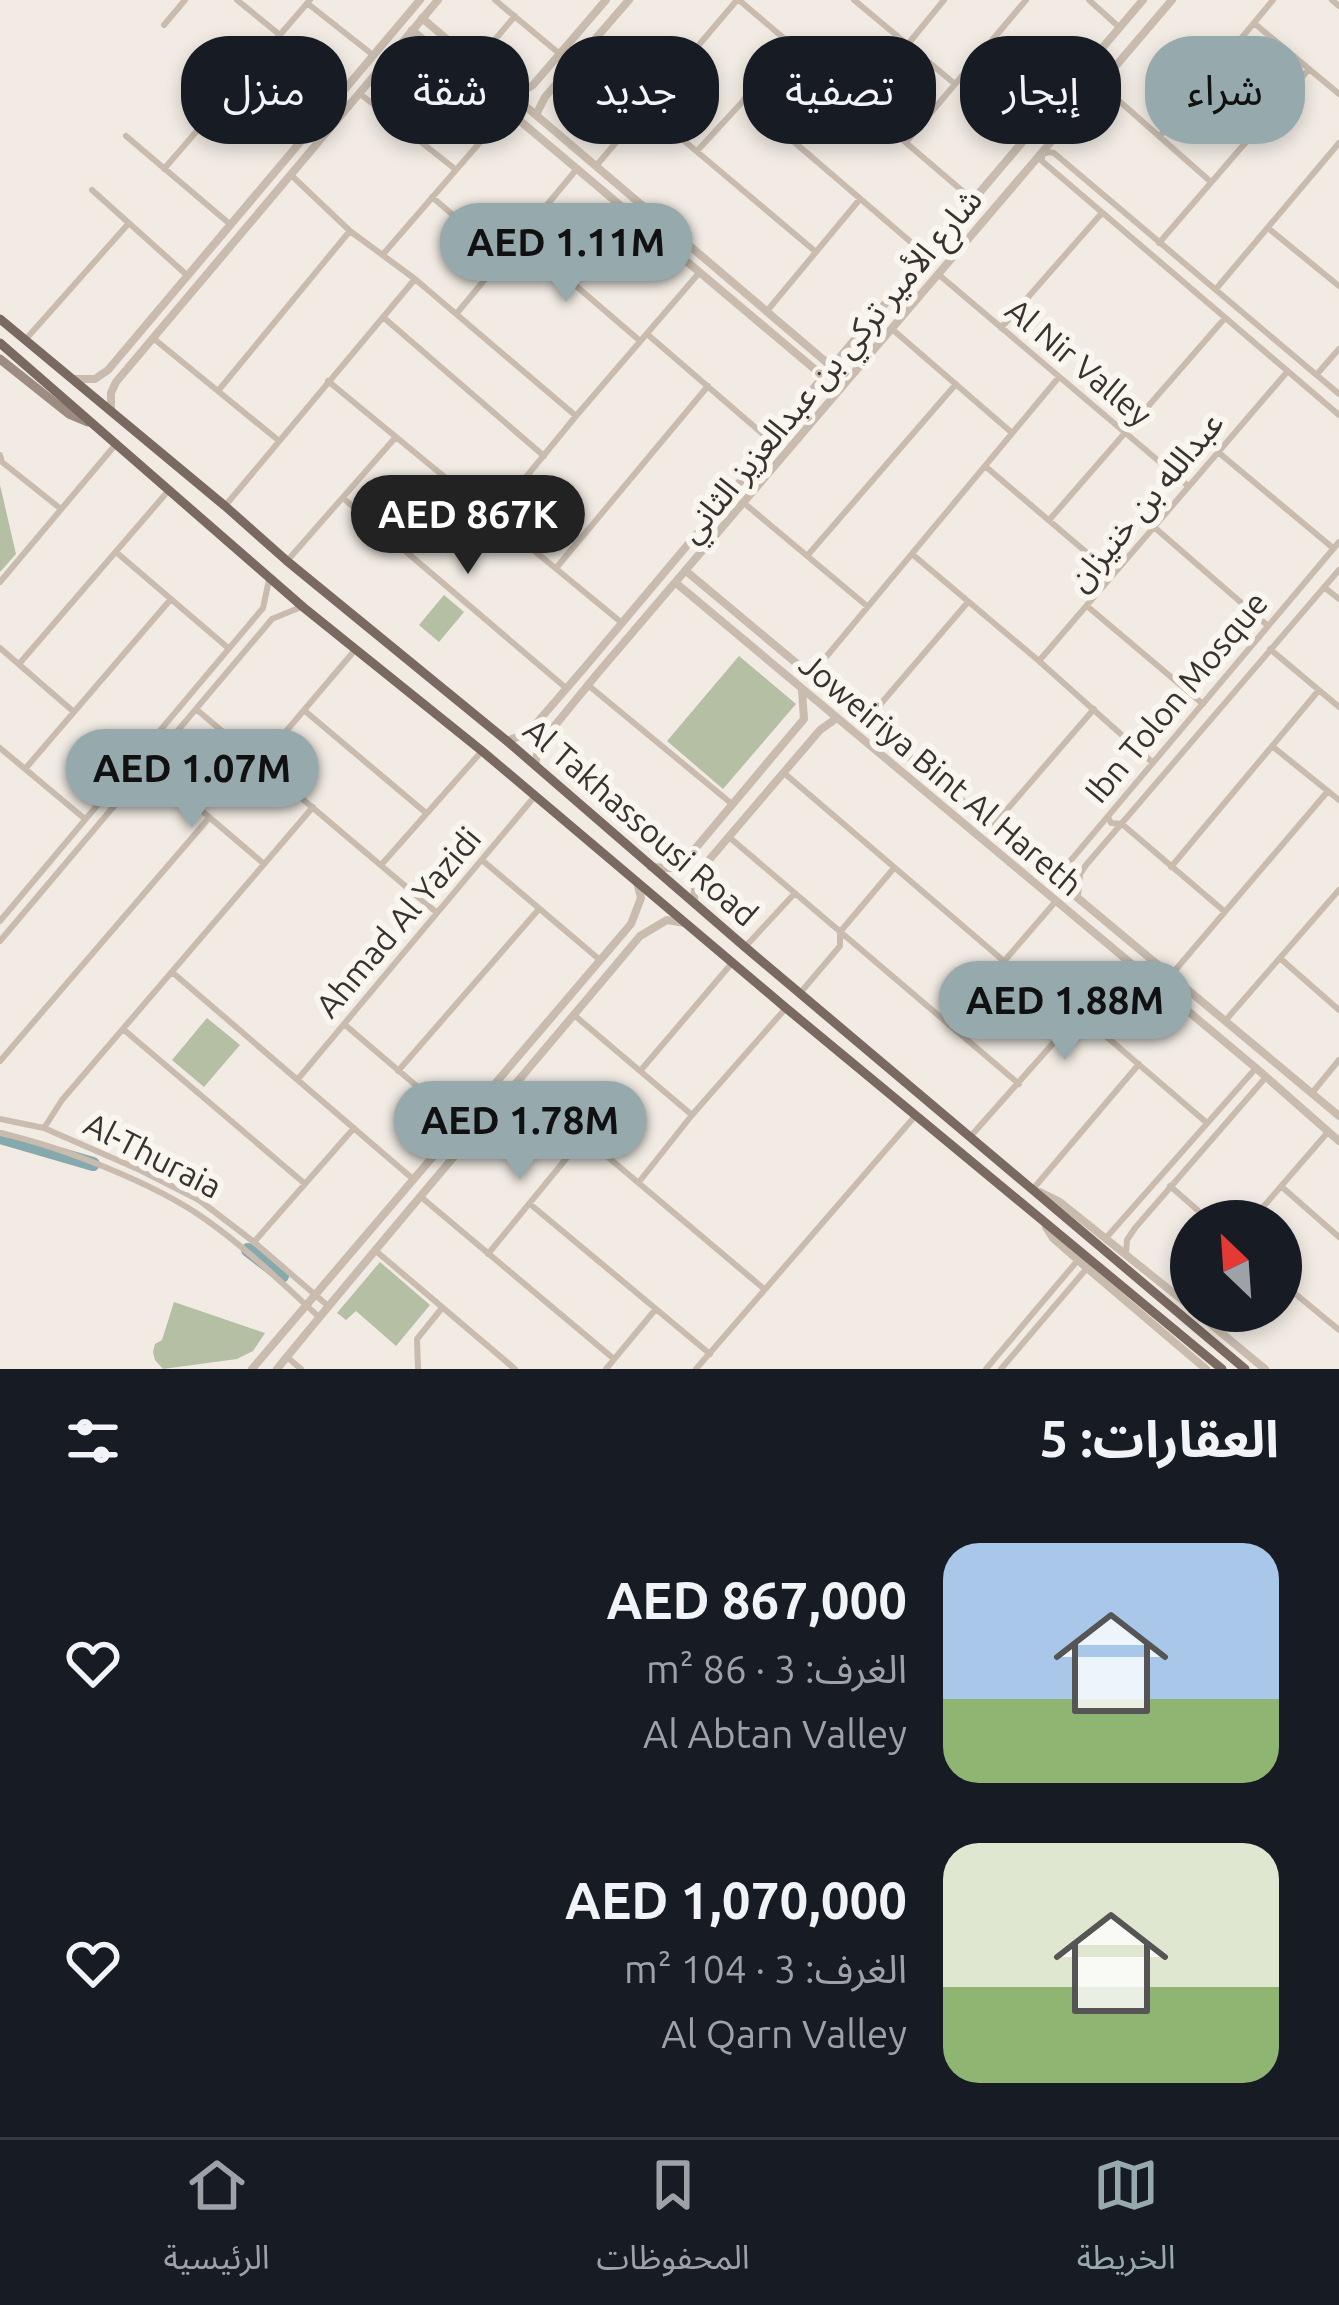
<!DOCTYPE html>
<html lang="ar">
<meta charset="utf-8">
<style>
:root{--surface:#171b24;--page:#242831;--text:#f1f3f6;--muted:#9ea1a6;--line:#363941;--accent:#96aaae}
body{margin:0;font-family:Ubuntu,"Noto Sans Arabic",sans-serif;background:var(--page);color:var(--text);direction:rtl;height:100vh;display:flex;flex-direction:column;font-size:45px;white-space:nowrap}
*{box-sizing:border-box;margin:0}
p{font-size:39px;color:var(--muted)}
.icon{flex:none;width:66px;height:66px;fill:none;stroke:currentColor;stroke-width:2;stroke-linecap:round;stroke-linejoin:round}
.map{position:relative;height:1369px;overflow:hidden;direction:ltr}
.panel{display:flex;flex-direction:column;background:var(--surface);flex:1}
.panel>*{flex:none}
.hud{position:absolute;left:36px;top:36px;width:1269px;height:108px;direction:rtl;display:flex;gap:24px}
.needle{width:78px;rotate:335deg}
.controls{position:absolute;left:1170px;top:1200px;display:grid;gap:24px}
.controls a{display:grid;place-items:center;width:132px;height:132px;border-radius:50%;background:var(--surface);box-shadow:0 6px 18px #0003;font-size:60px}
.price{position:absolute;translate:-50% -102px;padding:0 27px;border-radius:42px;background:var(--accent);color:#111;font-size:39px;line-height:78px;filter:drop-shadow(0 3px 6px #0008)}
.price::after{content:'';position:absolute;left:50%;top:72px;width:36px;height:27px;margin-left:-18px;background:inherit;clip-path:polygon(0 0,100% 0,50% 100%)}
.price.selected{background:#222;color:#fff}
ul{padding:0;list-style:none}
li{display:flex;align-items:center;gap:36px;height:300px;padding:0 60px}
li span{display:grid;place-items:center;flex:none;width:336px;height:240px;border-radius:36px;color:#555}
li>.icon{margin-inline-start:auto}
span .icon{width:144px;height:144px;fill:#fffc;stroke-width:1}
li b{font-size:51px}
h2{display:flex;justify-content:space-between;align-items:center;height:144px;padding:0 60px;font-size:51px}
.pill{padding:0 42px;border-radius:48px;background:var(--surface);box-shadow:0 6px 18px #0003;font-size:42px;line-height:108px}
.pill.selected{background:var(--accent);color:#111}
.menu{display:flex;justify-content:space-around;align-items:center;height:168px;border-top:3px solid var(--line);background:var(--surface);font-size:33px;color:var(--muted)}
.menu a{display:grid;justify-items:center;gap:6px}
.menu .selected{color:var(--accent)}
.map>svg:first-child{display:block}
</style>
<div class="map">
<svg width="1339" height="1369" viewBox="0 0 1339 1369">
<rect width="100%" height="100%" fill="#f1ebe3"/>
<path fill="#b5bfa4" d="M0,485l16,69 -16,18z
M444,595l20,17 -25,30 -20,-17z
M739,656l57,48 -73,85 -56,-48z
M207,1018l33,27 -36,42 -32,-27z
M380,1262l50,43 -34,41 -40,-35 -10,9 -9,-7z
M174,1302l91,31 -12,18 -16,8 -74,10 -8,-9 -2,-8 2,-8 7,-4z"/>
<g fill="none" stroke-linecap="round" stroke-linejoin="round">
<path stroke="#85a9ac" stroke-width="14" d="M0,1137l93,27
M248,1250l34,26"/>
<path stroke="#c9bcaf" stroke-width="6" d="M237,0l43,35
M495,0l66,55
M739,0l234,200
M854,0l101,84
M1089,0l30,27
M1332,0l7,6
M307,3l66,52
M1254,23l85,71
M164,25l21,-25
M908,44l36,-44
M475,63l40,-47
M1101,85l110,97
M359,93l96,76
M744,99l182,156
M644,107l172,145
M126,136l105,89
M1160,136l113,-136
M907,141l119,-141
M698,150l95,-103
M1042,155v6l297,254
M1042,155l6,-3 6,1 285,241
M596,166l141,-166
M164,169l146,-169
M291,175l59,56 65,48 161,137
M92,190l96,86
M432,197l70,60
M1268,228l71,58
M519,237l120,103
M1159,243l150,-174
M385,252l123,-142
M938,274l249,211
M1216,289l123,-146
M767,311l93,-112
M457,313l119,-143
M383,317l161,139
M1001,328l100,-114
M892,329l119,103
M647,334l124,107
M153,338l125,102
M26,339l103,-116
M1318,373l21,-24
M328,381l294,242
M218,391l131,-159
M1218,452l115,96
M0,455l2,7 59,47
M985,466l128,109
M343,498l223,190
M744,503l123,103
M225,506l190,-227
M494,516l82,-100 123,-143
M1050,519l175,-201
M1154,527l113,98
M116,552l111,95
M912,554l127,107 113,101
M807,556l149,-172
M287,561l108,-123
M557,567l151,-181
M0,582l116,-138
M1324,587l15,12
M1087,606l116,98
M0,648l74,64
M1270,649l69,58
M1039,661l248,-289
M19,664l150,-174
M811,675l248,-298
M588,685l144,119
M196,709l240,203
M305,711l121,102
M866,721l102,-119
M1272,746l67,54
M0,748l85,71
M260,762l95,-112
M148,765l115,98
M25,769l146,-170
M784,773l221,189
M1108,817l3,6 11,1 102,87
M992,827l102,-118
M729,837l290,247
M482,860l118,100
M382,864l100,-113
M1171,867l148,-177
M1044,871l22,-5 273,-324
M1078,897l2,-23 6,-9 253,-295
M0,921l263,-313 6,-28
M0,941l272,-322 29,-12
M745,947l50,-54
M1281,959l58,51
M172,972l241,207
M1160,988l168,-197
M801,992l39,-46v-14l54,-64
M1080,1014l127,109
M574,1015l118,100
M1225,1021l114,-131
M344,1024l116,99
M949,1025l107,-124
M123,1029l181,154
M0,1061l209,-243
M641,1070l91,-107
M398,1071l141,-162
M298,1079l237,-283
M519,1082l244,206
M1312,1093l27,-33
M0,1119l44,9 96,42 59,30 55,42 73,63
M44,1128l18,-28 251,-293
M0,1133c62,14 154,50 205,86 40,28 77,64 113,97
M970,1137l157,-177
M639,1182l53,-67 94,-107
M1170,1186l40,35
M1282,1187l57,50
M1033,1189l106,-125
M421,1197l193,162
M530,1204l180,150
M1251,1221l77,-89
M1106,1238l150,-170
M254,1242l100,-114
M376,1251l139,118
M1126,1253l1,-13 8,-12 131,-151
M488,1254l95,-116
M1281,1282l58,48
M287,1357l14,12
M418,1369l-1,-30 25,-31
M606,1369l49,-59
M696,1369l220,-254
M986,1369l92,-109
M1001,1369l86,-101"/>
<path stroke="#c9bcaf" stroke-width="8" d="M422,18l410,349
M412,30l412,347
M514,96l19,-11 73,-85
M536,115l9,-18 84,-97
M74,379h21l13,-9 312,-370
M111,410v-17l5,-11 322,-382
M686,571l653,545
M676,583l580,485 83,73
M507,741l21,-8 57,-66 147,-175 85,-108 326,-384
M535,765l4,-20 58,-71 575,-674
M651,867l20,1 13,-6 120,-143 -2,-28
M694,902c0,-18 5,-28 15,-42l111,-130 17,-12
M1040,1192l20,10 131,105
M1046,1227l7,11 34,30 119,101
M1195,1311l70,58
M252,1369l379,-445 10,-26 -4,-16
M277,1369c119,-146 242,-288 363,-433l27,-16 18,3"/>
<path stroke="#9c8c81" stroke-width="9" d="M0,359l69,55 19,8"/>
<path stroke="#796960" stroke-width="9" d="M0,319l225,187 62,55 220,180 238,206 500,422
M0,343l303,264 179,144 304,257 436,361"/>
</g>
<g text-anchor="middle" stroke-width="12" stroke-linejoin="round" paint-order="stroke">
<g font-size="33" fill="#39312d" stroke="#f9f5ef">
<text transform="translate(1079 362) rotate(40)" y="12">Al Nir Valley</text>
<text transform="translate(830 365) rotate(-50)" y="12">شارع الأمير تركي بن عبدالعزيز الثاني</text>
<text transform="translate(1145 501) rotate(-50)" y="12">عبدالله بن خنيزان</text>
<text transform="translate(1176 697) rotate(-50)" y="12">Ibn Tolon Mosque</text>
<text transform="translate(941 774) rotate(40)" y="12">Joweiriya Bint Al Hareth</text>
<text transform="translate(641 822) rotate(41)" y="12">Al Takhassousi Road</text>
<text transform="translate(398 922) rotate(-50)" y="12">Ahmad Al Yazidi</text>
<text transform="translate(153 1155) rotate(27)" y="12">Al-Thuraia</text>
</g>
</g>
</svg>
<div class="controls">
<a><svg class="needle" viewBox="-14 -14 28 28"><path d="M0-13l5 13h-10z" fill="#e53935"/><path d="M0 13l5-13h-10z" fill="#9ea1a6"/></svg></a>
</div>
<b class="price" style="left:566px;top:305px">AED 1.11M</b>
<b class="price selected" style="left:468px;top:577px">AED 867K</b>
<b class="price" style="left:192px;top:831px">AED 1.07M</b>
<b class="price" style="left:1065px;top:1063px">AED 1.88M</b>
<b class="price" style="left:520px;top:1183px">AED 1.78M</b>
<div class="hud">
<a class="pill selected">شراء</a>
<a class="pill">إيجار</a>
<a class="pill">تصفية</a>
<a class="pill">جديد</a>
<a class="pill">شقة</a>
<a class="pill">منزل</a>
</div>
</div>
<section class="panel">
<h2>العقارات: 5<svg class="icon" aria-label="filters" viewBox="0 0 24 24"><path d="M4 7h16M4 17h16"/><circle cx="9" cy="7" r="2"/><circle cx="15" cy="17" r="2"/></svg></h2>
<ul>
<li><span style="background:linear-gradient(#a9c7e8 65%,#8fb573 0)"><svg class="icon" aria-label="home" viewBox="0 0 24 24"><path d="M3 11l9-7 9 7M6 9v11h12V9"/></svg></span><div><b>AED 867,000</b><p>الغرف: 3 · 86 m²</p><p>Al Abtan Valley</p></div><svg class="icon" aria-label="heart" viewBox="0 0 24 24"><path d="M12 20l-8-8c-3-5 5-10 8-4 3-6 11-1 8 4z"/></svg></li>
<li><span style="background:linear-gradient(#dfe7d0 60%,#8fb573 0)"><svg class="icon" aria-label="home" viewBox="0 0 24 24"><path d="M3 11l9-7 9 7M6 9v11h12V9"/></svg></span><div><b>AED 1,070,000</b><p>الغرف: 3 · 104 m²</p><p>Al Qarn Valley</p></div><svg class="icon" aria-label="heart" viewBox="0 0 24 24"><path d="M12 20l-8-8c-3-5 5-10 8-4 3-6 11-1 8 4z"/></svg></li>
</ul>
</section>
<nav class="menu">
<a class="selected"><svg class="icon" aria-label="map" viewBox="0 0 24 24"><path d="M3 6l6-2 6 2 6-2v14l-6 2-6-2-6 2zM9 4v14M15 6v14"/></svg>الخريطة</a>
<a><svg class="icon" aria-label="saved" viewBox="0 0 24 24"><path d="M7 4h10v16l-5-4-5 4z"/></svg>المحفوظات</a>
<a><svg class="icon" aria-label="home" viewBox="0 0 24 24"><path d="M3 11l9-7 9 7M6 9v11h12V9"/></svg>الرئيسية</a>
</nav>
